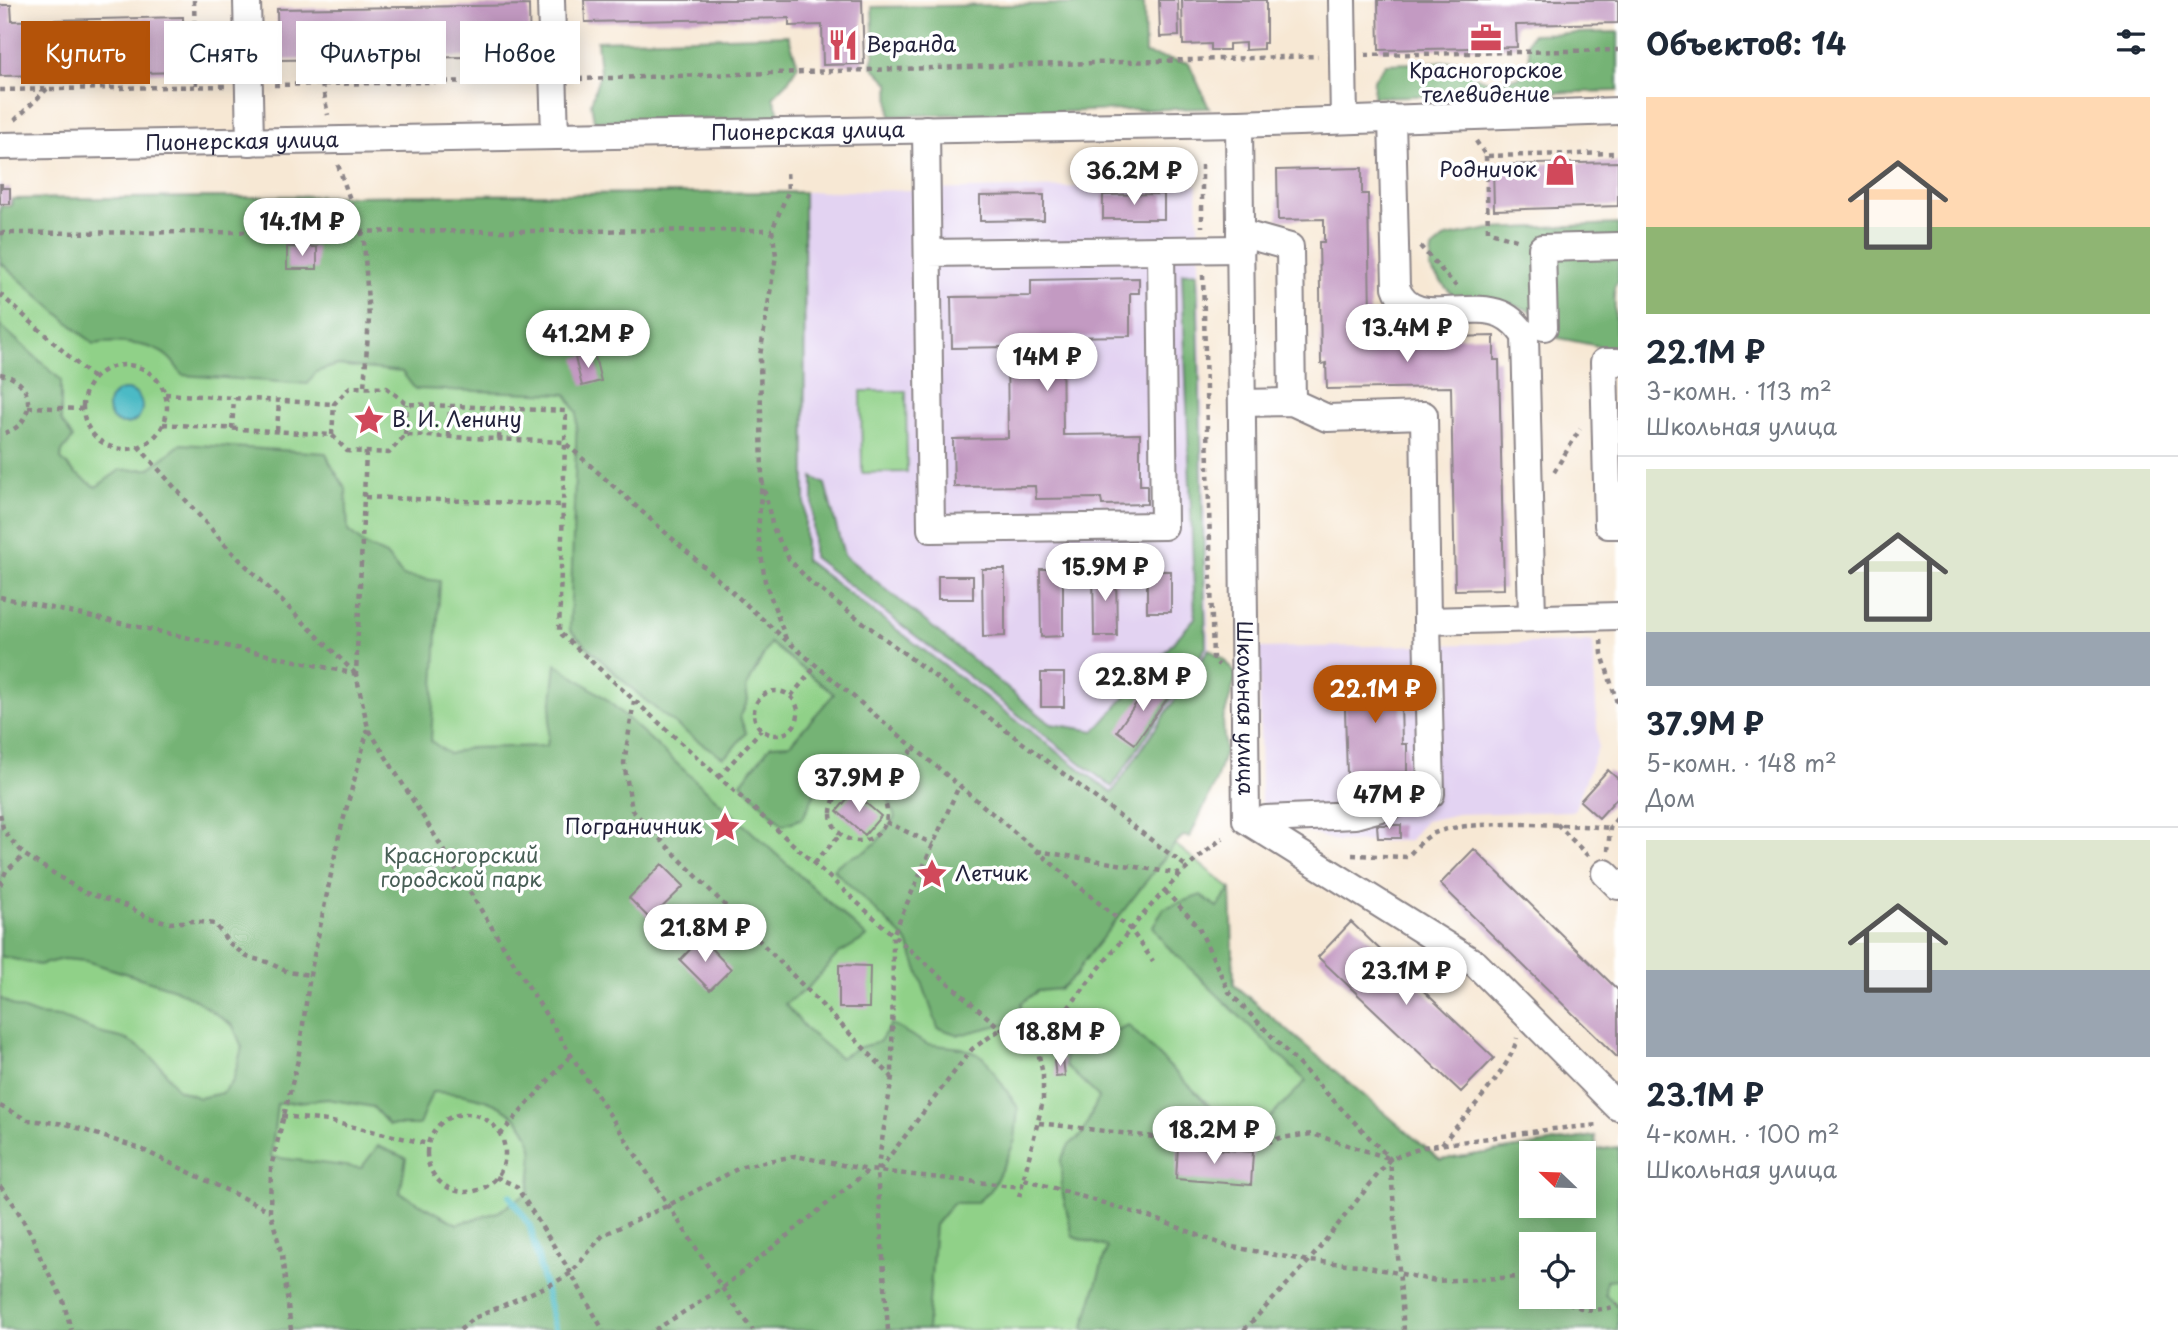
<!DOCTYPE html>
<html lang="ru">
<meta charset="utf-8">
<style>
:root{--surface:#fff;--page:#f6f6f7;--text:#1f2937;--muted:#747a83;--line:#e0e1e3;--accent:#b45309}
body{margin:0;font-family:"Playpen Sans",sans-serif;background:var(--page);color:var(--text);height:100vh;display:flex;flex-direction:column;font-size:26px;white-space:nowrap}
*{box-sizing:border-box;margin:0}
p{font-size:23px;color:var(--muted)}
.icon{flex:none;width:38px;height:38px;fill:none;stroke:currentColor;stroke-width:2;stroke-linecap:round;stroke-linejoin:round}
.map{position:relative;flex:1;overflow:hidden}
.drawer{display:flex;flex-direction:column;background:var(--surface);width:560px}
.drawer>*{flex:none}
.banner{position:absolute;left:21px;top:21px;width:665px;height:63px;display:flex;gap:14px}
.needle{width:46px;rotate:293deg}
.tools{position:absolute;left:1519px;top:1141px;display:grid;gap:14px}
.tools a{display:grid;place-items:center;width:77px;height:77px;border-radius:0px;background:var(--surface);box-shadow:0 4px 18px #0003;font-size:35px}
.price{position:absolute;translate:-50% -60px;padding:0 16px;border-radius:24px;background:#fff;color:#222;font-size:23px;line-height:46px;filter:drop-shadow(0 2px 4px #0008)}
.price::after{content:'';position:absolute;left:50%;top:42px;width:21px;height:16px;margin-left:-10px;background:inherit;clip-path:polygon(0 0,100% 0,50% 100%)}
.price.current{background:var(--accent);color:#fff}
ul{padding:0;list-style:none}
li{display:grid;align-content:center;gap:14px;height:371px;padding:0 28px}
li+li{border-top:2px solid var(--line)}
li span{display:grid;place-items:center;height:217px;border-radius:0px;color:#555}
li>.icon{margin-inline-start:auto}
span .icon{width:126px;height:126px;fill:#fffc;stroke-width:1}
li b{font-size:30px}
h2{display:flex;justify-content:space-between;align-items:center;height:84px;padding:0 28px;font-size:30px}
.pill{padding:0 24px;border-radius:0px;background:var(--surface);box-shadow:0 4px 18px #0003;font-size:24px;line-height:63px}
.pill.current{background:var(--accent);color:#fff}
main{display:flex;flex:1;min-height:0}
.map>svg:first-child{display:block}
</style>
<main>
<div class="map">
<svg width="1618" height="1330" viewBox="0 0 1618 1330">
<rect width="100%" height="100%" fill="#fff"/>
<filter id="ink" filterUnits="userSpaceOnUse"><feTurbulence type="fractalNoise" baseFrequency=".0143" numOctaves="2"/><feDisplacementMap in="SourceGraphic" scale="14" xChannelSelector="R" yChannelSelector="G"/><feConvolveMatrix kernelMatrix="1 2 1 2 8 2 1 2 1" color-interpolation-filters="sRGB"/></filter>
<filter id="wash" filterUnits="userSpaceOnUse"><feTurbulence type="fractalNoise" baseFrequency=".00686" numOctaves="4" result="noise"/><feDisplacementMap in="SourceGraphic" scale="28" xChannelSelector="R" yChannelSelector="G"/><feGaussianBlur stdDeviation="1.57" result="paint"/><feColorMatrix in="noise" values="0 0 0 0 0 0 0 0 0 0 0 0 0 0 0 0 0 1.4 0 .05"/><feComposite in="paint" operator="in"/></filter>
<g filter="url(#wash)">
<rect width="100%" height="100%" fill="#f7e8d4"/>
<path fill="#e3d3f2" d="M1197,185l12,464 -97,145 -307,-234 -1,-368z
M1593,642l5,105 -24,64 -116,3 -33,7 -16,20 -71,1 -72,-23 -5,-19 -2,-152z"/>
<path fill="#90d188" stroke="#597a62" stroke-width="2" fill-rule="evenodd" d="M804,192l1,368 307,234 118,94 4,97 206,175 155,-24 12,144 11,-1v51h-1618v-1124h11l1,-7zM1531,1153h53v53h-53zM1531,1244h53v53h-53z
M861,391h45l1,81 -45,1z"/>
<path fill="#74b374" stroke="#4b6a58" stroke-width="2" fill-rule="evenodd" d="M1144,3l1,51 44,9 20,45 -319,8 -1,-33 -17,-17 2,-11 -2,-48z
M1618,32v59l-245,6 1,-18 12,-15 82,-3 7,16 18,5 27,-5 10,-17 -2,-19 4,-7z
M788,35l10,30 -11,18 -14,14 8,21 -187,3 -3,-18 9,-30 -3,-32z
M804,192l1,368 307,233 97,-144 14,10 14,16 -14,45 2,31 -9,30 -26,56 -7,-1 -7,7 -94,121 -6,11 -16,14 -22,2 -17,12 1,22h-23l-40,10 -21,-7 -30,-86 -75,-73c12,-11 17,-11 31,-17 13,-7 23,-23 31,-35l-8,-22 -15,-16 -20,-5 -18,-12 -12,17 -19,39 -20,7 -42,-42 30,-38 19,-1 44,-50 -64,-51 -24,45 2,12 -8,17 6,16 -16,19 -7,5c-57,-34 -106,-81 -153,-127l7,-217 -11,-19 -151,-5 -13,-17 -65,-7 -21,7 -8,12 -126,-9c-4,-6 -9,-14 -14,-18 -17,-15 -54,-16 -75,-13l-93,-82v-56h11l1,-7z
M1618,224v57l-4,7 4,87 -20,-29 -39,-8 -26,-26 -23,-9 -56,-6 -24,-28 2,-20 14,-12 44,-8z
M1197,272l9,375 -94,140 -299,-230v-80l12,7 19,71 207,169 44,7 100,-113 -13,-345z
M0,325l61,55v41l12,17 -11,14 -1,7 14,14 21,14 24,-17 29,-1 32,-25 145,9 4,10 16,26 2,42 18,15 20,9 17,21 37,5 -9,160 18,13 20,-6 78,-2 9,-82 49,34 262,239 -29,17 -31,35 -22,15 23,27 32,27 17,-10 22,-6 12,-18 36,20 35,4 22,9 34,51 -3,32 -5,12 -19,38 -15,13h-23l-18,22 -8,105h-927v-332l16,9 21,8 23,2 43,17 23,5 21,13 17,18 13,19 22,9 23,-5 11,-12 9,-34 -9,-21 -37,-26 -21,-11 -89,-28 -23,-2 -24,6 -39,-9zM432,1092c39,1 92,11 100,56 2,13 -2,30 -3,44l-31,20 -41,12 -57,-31 6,-35 -28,-12 -17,22 -90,-11 6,-53 51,-5 45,8 16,18h30z
M1231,889l3,96 206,175 155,-24 1,14 22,-3v132l-12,1 -1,14 13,12v24h-535l24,-83 -34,-10 -11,-46 -1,-31 8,-15 13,-10 17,-38 -34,-32v-16l11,-12 32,-3 20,-9 118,117 60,-61 -142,-138 -11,-17 11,-18 37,-13 16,12zM1531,1153h53v53h-53zM1531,1244h53v53h-53z"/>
<path fill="#4cbac5" stroke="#376e80" stroke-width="2" d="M108 407a17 17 0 1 1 34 0a17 17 0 1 1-34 0Z"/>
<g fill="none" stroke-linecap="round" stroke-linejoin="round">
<path stroke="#4cbac5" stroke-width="7" d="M510,1196l20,30 25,104"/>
</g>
<g id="blocks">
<path fill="#c39ac2" d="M584,0h278l2,64 -41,1 -1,-40 -33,1v-8l-204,4z
M1159,0h19l1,36 -19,1z
M1182,0h84v43h-3v6l-18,1v-7l-16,1v6h-18v-6l-28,1z
M1378,0h240v23l-102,2 1,22 -138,3z
M0,5h11l1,16 171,-4 1,55 -184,4z
M529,5l1,51 -252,4 -1,-51z
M1618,162v44l-124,4 -1,-45z
M1362,168v26h6l2,121h-6l1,24 129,-3v24h5l5,229 -49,1 -4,-203 -124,2 -1,-26 -5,1 -1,-76 -1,-46h5v-23l-46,1 -1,-50z
M0,184h2v4h8v16h-10z
M1164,194v25h-61v-24z
M1044,195v25l-64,1v-25z
M287,247h30v22h-30z
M1139,278v15h-9v43l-68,1 1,98 77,-1v51h7v19l-45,1 -1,-7 -65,1 -1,-13 -81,1 -1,-48 55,-1 -1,-91 -55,1 -1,-51 80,-1v-16z
M594,353l7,28 -19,5 -7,-28z
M982,569h23v67l-22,1z
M1040,569h23v67l-22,1z
M1093,569h23l1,67h-23z
M1147,571h24v41h-24z
M938,576h35v23h-35z
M1041,673h23v34h-23z
M1405,676l1,26h-5l1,42h5v28l-60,2 -3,-96z
M1150,683l19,13 -34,48 -18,-13z
M1608,770l10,9v18l-19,21 -19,-17z
M853,792l28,24 -16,19 -28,-24z
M1377,825h24v13h-23z
M1474,849l144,141v68l-178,-174z
M662,864l22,22 -34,33 -21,-21z
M1351,922l143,136 -33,34 -143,-135z
M701,938l30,31 -21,21 -30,-30z
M839,965l31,1 -1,42h-30z
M1063,1059l2,17 -9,1 -2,-16z
M1178,1146l75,6 -2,33 -75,-6z"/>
</g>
</g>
<g filter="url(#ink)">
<use href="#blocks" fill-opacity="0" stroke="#8c8588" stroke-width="2"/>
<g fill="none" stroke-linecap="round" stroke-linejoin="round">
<defs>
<g id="minor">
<path d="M247,0l3,142"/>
<path d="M551,0l4,136"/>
<path d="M1342,0l2,120"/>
<path d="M1392,118l4,169c15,44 71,12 105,27 11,5 17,12 24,22l7,281"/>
<path id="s1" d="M1239,124l7,696 230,144 142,143"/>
<path d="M926,129c2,134 3,267 5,400l233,-3 -3,-276 -233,3"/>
<path id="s2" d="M0,146l1239,-22 379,-13"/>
<path d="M1240,233l50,14 2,155"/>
<path d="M1161,250l80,-1"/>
<path d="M1544,327l-2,-79 76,-2"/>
<path d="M1618,362h-14l4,163h10"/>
<path d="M1242,403l50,-1 35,16 97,-3 3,206 191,-5"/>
<path d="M1255,825l11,-6 89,-4 76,-21 -4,-173"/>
<path d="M1605,873l13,13"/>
</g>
</defs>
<use href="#minor" stroke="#8c8588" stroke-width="30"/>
<path stroke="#8c8588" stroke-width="4.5" stroke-dasharray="5 5" stroke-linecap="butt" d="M194,0l2,86
M1365,55l253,-5
M578,79l740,-23
M322,84l6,31
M274,85l257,-5
M0,90l227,-4
M15,120l32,-31
M1476,141l10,15 132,-3
M1486,156l2,75 31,10
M338,165l26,75 5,79 -5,68
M1202,165v62
M0,233l772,-3
M1420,246l36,40
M1203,275l10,385 6,5
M0,294l94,85
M83 407a42 42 0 1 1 84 0a42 42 0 1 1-84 0Z
M0,374c38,6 37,54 0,60
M165,394l169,10
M28,407l55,2
M163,424l169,11 15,16 42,2 16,-18 159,7 222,198 345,290 22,31
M232,429l2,-31
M277,431l2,-30
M332,435l2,-31 16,-17 37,1 20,16 159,7 -7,221 334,303 108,94 36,17c60,-70 112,-153 186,-208
M405,435l2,-31
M449,437l1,-31
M499,439l2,-30
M138,446l90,102 127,125
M366,452l-10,222 12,54 203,327 151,233 31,42
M1554,472l26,-43
M762,480l11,48 16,31 22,24 376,284
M365,497l197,8
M0,597l356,77
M786,639l-21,-58 -7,-48 4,-53 -2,-124 16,-101 -4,-25 16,-38 -1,-23
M1601,640l1,14 16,52
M754 713a22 22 0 1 1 44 0a22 22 0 1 1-44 0Z
M791,696l25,-30
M634,701l-10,62 8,47 260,267
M719,777l42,-47
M831 813a28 28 0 1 1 56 0a28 28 0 1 1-56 0Z
M877,792l37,-44
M0,814l3,14 7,11 15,16 58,37 44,14 20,11 23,6 23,-2 22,3 13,18 19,15 20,5 21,10 22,3
M886,822l47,22
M1557,824l33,34
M1037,851l143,23
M1608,851l2,-23 8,-11
M1352,855l55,2c7,-7 15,-17 24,-22 25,-17 146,-10 179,-7
M814,863l26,-28
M0,885l6,-14 19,-16
M1165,891l33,35 31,66 161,167 14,171
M0,1106l28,14 38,4 75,25 129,62
M427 1153a39 39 0 1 1 78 0a39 39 0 1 1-78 0Z
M282,1116l46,5 100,23
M1039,1123l139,17 80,6 22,-8 32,-4 77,24
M500,1135l71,-80
M1442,1144c22,-28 68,-73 75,-106
M879,1170l93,-121 29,-20
M496,1177l20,9 55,87 32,57
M1024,1179l132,40 71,27 82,15 50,4 77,16 85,-4 10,4
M0,1186l15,20 17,30 9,23 22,41 8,30
M1019,1197l24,-96v-26l-6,-29
M1560,1297c22,15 32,15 58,9
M291,1330l-9,-75 -12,-44 1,-44 27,-107 12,-85 29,-139 29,-107
M460,1330l12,-11 82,-36 17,-10 32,-38 66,-30 74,-39 52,-10 74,14
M655,1330l67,-42 147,-118 153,17
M888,1330l-11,-158 15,-95 1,-142 66,-149
M1244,1330l65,-69 81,-102 34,-12 129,-18 47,-4"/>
<use href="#minor" stroke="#fff" stroke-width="26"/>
</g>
</g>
<defs>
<symbol id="office-bare" viewBox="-9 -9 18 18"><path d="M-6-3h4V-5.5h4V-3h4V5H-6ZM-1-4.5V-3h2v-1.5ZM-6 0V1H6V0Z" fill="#d1495b" stroke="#fff" stroke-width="2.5" paint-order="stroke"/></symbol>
<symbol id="restaurant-bare" viewBox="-9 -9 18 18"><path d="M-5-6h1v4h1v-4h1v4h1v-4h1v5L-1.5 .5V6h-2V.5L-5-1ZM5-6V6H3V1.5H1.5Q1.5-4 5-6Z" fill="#d1495b" stroke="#fff" stroke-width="2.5" paint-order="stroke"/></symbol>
<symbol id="shop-bare" viewBox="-9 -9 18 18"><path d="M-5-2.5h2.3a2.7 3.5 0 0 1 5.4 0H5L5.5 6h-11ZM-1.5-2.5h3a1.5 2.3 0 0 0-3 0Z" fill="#d1495b" stroke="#fff" stroke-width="2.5" paint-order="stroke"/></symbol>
<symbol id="sight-bare" viewBox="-9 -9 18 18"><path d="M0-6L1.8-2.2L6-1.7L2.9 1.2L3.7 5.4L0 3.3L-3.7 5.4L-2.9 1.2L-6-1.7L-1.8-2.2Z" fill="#d1495b" stroke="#fff" stroke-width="2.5" paint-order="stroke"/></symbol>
</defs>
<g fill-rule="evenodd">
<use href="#office-bare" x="1464" y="16" width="44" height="44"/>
<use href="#restaurant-bare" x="821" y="23" width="44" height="44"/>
<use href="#shop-bare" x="1538" y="148" width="44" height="44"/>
<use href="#sight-bare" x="347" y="398" width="44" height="44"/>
<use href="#sight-bare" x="703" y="805" width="44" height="44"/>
<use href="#sight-bare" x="910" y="852" width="44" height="44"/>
</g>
<g text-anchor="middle" stroke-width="7" stroke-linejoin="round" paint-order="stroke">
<g font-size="21" fill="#22223b" stroke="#fff" text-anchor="start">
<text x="866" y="52">Веранда</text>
<text x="1486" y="78" text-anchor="middle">Красногорское<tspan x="1486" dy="24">телевидение</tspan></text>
<text x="1537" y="177" text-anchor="end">Родничок</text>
<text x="392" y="427">В. И. Ленину</text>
<text x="702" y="834" text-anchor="end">Пограничник</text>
<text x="955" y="881">Летчик</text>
</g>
<g font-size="21" fill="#22223b" stroke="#fff">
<text dy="7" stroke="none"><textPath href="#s2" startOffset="808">Пионерская улица</textPath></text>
<text dy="7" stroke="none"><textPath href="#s2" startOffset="242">Пионерская улица</textPath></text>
<text dy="7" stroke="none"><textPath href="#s1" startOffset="584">Школьная улица</textPath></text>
</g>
<g font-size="21" fill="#485f56" stroke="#fff">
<text x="461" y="863">Красногорский<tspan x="461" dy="24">городской парк</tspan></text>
</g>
</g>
</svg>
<div class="tools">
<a><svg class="needle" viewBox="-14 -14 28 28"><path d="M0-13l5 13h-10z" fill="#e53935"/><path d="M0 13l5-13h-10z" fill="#747a83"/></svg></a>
<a><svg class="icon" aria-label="locate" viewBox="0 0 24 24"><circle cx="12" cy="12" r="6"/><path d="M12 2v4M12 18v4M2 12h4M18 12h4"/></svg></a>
</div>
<b class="price" style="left:1134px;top:207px">36.2M ₽</b>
<b class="price" style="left:302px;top:258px">14.1M ₽</b>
<b class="price" style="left:1407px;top:364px">13.4M ₽</b>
<b class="price" style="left:588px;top:370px">41.2M ₽</b>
<b class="price" style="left:1047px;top:393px">14M ₽</b>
<b class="price" style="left:1105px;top:603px">15.9M ₽</b>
<b class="price" style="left:1143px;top:713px">22.8M ₽</b>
<b class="price current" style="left:1375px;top:725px">22.1M ₽</b>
<b class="price" style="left:859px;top:814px">37.9M ₽</b>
<b class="price" style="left:1389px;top:831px">47M ₽</b>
<b class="price" style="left:705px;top:964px">21.8M ₽</b>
<b class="price" style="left:1406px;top:1007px">23.1M ₽</b>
<b class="price" style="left:1060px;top:1068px">18.8M ₽</b>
<b class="price" style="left:1214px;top:1166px">18.2M ₽</b>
<div class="banner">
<a class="pill current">Купить</a>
<a class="pill">Снять</a>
<a class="pill">Фильтры</a>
<a class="pill">Новое</a>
</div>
</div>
<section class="drawer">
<h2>Объектов: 14<svg class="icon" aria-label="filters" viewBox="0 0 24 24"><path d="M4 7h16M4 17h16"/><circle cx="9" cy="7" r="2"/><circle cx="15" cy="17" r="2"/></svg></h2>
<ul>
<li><span style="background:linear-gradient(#ffd9b3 60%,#8fb573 0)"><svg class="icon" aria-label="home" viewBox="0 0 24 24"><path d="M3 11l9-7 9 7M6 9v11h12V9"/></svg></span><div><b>22.1M ₽</b><p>3-комн. · 113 m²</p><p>Школьная улица</p></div></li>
<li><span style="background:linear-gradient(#dfe7d0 75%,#9aa5b1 0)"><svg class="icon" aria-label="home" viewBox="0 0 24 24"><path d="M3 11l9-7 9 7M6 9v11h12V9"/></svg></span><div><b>37.9M ₽</b><p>5-комн. · 148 m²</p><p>Дом</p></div></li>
<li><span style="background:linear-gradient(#dfe7d0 60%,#9aa5b1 0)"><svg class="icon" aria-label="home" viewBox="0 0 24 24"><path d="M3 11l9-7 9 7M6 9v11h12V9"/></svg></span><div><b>23.1M ₽</b><p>4-комн. · 100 m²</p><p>Школьная улица</p></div></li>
</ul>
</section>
</main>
